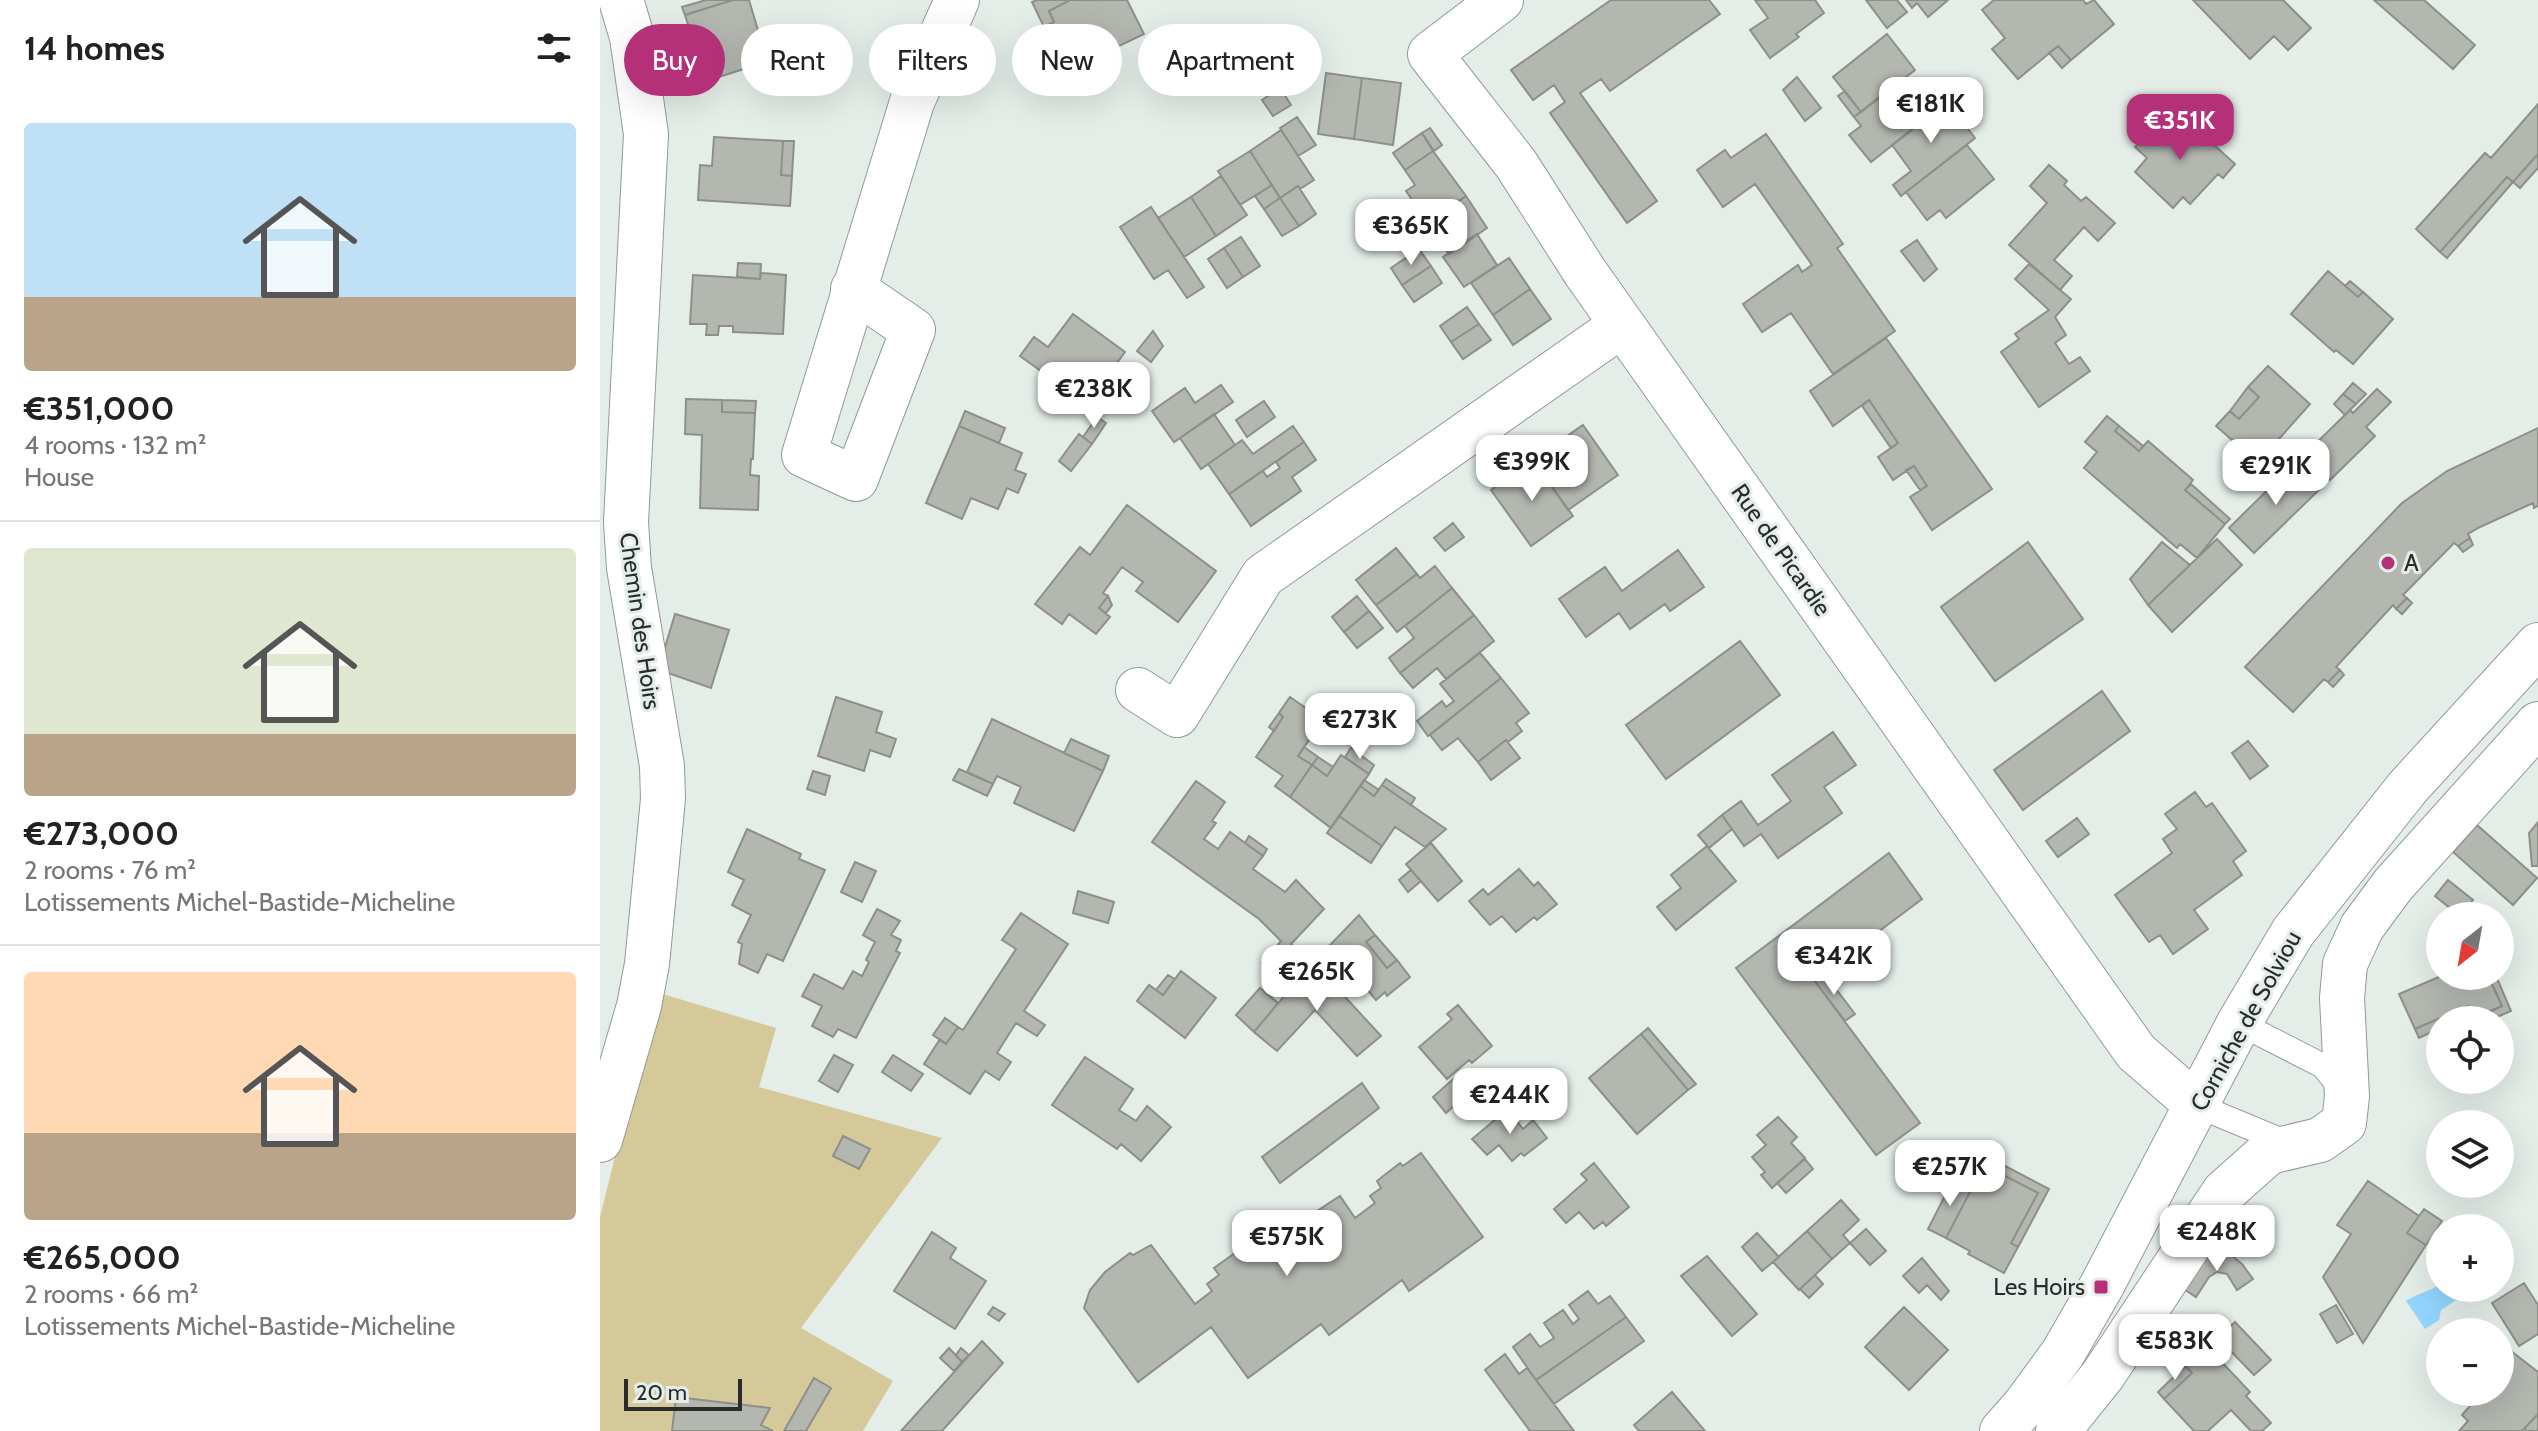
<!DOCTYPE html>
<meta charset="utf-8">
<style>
:root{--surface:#fff;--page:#f2f2f2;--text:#222;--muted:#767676;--line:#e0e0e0;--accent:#b43179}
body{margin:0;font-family:Cabin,sans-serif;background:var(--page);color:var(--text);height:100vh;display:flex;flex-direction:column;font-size:30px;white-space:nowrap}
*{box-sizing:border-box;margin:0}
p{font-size:26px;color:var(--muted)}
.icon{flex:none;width:44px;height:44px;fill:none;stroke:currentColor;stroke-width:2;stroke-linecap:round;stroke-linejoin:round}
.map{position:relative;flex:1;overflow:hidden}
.drawer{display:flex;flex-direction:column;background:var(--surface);width:600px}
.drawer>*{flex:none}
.hud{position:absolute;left:24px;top:24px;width:760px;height:72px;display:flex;gap:16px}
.needle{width:52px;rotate:211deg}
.controls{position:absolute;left:1826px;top:902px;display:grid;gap:16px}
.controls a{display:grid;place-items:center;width:88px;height:88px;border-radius:50%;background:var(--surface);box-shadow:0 8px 32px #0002;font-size:40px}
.scale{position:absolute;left:24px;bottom:20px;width:118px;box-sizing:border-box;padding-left:8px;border:4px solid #292c2b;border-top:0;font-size:22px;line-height:28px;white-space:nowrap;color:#292c2b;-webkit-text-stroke:6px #e4ede8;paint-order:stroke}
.price{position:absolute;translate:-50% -68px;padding:0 18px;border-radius:16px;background:#fff;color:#222;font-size:26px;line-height:52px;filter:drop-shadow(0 2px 4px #0008)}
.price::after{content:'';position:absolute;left:50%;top:48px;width:24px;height:18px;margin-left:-12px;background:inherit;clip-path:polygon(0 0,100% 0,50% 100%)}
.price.current{background:var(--accent);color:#fff}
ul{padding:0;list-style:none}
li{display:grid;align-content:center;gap:16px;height:424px;padding:0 24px}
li+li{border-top:2px solid var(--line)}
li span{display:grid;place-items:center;height:248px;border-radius:8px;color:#555}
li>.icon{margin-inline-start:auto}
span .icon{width:144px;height:144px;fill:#fffc;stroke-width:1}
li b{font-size:34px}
h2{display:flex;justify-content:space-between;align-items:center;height:96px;padding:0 24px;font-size:34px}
.pill{padding:0 28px;border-radius:36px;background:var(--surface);box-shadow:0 8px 32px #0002;font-size:28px;line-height:72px}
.pill.current{background:var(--accent);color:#fff}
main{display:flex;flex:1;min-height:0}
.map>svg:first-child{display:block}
</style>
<main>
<section class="drawer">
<h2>14 homes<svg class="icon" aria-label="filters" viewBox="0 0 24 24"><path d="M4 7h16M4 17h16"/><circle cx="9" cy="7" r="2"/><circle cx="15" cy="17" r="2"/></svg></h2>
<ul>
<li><span style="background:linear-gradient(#bfe0f5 70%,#b9a48a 0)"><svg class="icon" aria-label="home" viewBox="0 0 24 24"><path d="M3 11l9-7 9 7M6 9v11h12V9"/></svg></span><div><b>€351,000</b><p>4 rooms · 132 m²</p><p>House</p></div></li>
<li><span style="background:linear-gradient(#dfe7d0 75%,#b9a48a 0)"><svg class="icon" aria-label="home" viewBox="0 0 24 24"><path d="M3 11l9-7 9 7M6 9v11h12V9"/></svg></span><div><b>€273,000</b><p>2 rooms · 76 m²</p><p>Lotissements Michel-Bastide-Micheline</p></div></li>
<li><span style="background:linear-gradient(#ffd9b3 65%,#b9a48a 0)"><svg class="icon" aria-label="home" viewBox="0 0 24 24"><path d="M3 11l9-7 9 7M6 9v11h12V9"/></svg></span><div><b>€265,000</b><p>2 rooms · 66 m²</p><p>Lotissements Michel-Bastide-Micheline</p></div></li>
</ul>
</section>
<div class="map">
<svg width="1938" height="1431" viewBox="0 0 1938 1431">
<rect width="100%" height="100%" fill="#e4ede8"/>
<path fill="#d5c999" d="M56,992l120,36 -17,59 183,51 -141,190 92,53 -30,50h-263v-214z"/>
<path fill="#93d5fe" d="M1840,1284v4h34l-33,22 -2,10 -14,9 -19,-28c12,-8 23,-9 34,-17z"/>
<path fill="#b3b7b0" stroke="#8c9089" stroke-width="2" d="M106,0h27l-48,15 -3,-8z
M133,0h16l11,37 8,-2 8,24 -70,22 -21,-66z
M437,0h33l-21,11 5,11 -10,5 -12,-25z
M470,0h57l17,34 -27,13 -2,-5 -33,16 -6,-10 -17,9 -15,-30 10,-5 -5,-11z
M1011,0h98l11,14 -110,77 -9,-12 -21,14 77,108 -30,22 -77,-110 15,-11 -11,-17 -21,15 -22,-30z
M1155,0h60l9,13 -28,21 3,3 -29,21 -20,-28 18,-12z
M1266,0h31l10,12 -20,16z
M1306,0h42l-20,17 -11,-14 -5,5z
M1394,0h89l3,4 8,-4 20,24 -43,36 -13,-14 -40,33 -26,-30 13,-11 -23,-28z
M1593,0h90l28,28 -23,22 -14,-14 -24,23z
M1774,0h50l51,45 -22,24z
M1287,34l28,36 -54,42 -28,-35z
M1458,46l13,14 -9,8 -13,-15z
M726,73l36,5 -8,61 -36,-5z
M1197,77l24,31 -16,13 -22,-31z
M762,78l39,5 -8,62 -39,-6z
M1304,78l28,36 -61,48 -22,-27 12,-9 -7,-9z
M680,88l11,17 -18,11 -11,-16z
M1245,91l16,21 -7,5 -16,-21z
M1347,102l28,36 -74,58 -8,-11 18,-14 -19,-26z
M1938,104v50l-25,28 -6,-5 -67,75 -24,-23 69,-76 6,5z
M1566,114l28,26 7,-7 34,31 -12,14 -5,-4 -28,30 -7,-7 -10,11 -38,-36 12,-14 -12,-11z
M697,117l19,28 -18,11 -18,-28z
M830,128l12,17 -8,6 -12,-18z
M681,130l33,50 -14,9 -2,-3 -18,12 -30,-47z
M822,133l11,18 -28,19 -12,-17z
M1166,134l77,110 -6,4 58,83 -62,43 -42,-61 -29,19 -19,-28 55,-39 4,7 10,-7 -57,-81 -32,23 -26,-37 28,-20 6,8z
M114,137l69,4 -2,34 11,1 -2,30 -92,-6 2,-35 12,1z
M183,141h11l-2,35 -11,-1z
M1367,145l27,34 -48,39 -6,-8 -13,10 -21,-28z
M650,151l22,34 -32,20 -22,-34z
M833,151l33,45 -38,27 -22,-32 9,-6 -10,-15z
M1938,154v14l-18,20 -7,-6z
M1449,165l18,16 -3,4 17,16 5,-4 29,26 -17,18 -14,-14 -30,33 18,16 -12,14 -51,-45 38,-42 -17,-17z
M621,176l26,39 -31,21 -25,-39z
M1907,177l6,5 -66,76 -7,-6z
M672,185l8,13 -16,11 -9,-13z
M698,186l18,28 -17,12 -19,-28z
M866,196l21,32 -38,26 -21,-31z
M591,197l25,39 -32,21 -26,-39z
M680,198l19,28 -17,10 -18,-27z
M551,207l53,80 -17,11 -19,-28 -14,9 -34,-52z
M877,234l20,31 -33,22 -21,-30z
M641,237l19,29 -17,11 -19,-29z
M1317,240l20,29 -13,12 -23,-30z
M624,248l19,29 -16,11 -19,-29z
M819,249l12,17 -29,19 -11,-17z
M909,258l21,31 -37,26 -22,-32z
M138,263l23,1 -1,15 -23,-2z
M1429,264l42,35 -16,18 11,18 -11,8 14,21 11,-7 10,14 -51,36 -38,-55 18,-13 -4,-5 34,-24 -34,-31z
M831,266l11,17 -28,19 -12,-17z
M1728,271l30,26 5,-5 30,27 -40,45 -17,-14 -2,2 -43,-38z
M161,273l25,2 -3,59 -50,-2v-6h-14l-1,9h-12l1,-11h-17l3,-49 67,4z
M1750,281l13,11 -5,5 -13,-11z
M930,289l21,30 -38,26 -20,-30z
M867,307l12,17 -28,18 -11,-16z
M473,314l52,38 -38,52 -67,-48 14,-19 14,10z
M879,324l12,16 -28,19 -12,-17z
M553,331l10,15 -12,16 -14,-11z
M1286,338l106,151 -60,41 -22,-33 17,-11 -13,-20 -21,14 -15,-23 20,-14 -29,-43 -36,26 -23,-35z
M1668,366l42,38 -39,44 -2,-2 -13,15 -40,-35 14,-15 9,8 20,-22 -11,-10z
M1753,383l13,11 -10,10 -13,-10z
M621,385l12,17 -59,40 -22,-31 33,-23 10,15z
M1648,387l11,10 -20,22 -9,-8z
M1777,389l14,13 -25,25 9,9 -45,44 -25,-26 45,-44 3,3z
M1743,394l13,10 -11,11 -11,-11z
M86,399l36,1v12l33,1 -2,46h-2l-1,16 9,1 -1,34 -58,-2 2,-73 -17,-1z
M122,400l34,1 -1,12 -33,-1z
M1269,400l29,43 -7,5 -29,-42z
M664,401l11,16 -28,20 -11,-17z
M365,411l40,17 -6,15 -40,-17z
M614,414l21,31 -34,24 -21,-31z
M1507,416l12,10 -4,5 24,20 9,-10 45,39 -8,10 40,34 -28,34 -17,-14 -3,4 -93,-80 13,-16 -12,-10z
M497,417l9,6 -14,21 -9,-7z
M983,425l35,50 -50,35 -35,-50z
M359,426l63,27 -7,17 11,4 -8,19 -11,-5 -9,21 -27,-11 -9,21 -36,-16z
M693,426l11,16 -75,52 -21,-30 34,-24 11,14z
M1519,426l24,20 -4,5 -24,-20z
M1938,428v78l-4,2 -1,-5 -53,24 -12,7 2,4 -12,8 -4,-3 -51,52 4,3 -11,11 -3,-4 -57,62 4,3 -12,12 -4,-3 -31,33 -48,-45 157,-164 45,-32z
M479,434l13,10 -21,27 -12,-10z
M704,442l12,18 -24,17 9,14 -50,35 -22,-32 34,-23 4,6 13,-9 -4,-6z
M933,460l40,56 -42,30 -40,-56z
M1697,461l25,26 -68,66 -25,-25z
M1314,466l13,20 -7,4 -14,-20z
M1591,484l39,35 -5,5 -40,-34z
M527,505l89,66 -38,51 -42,-31 7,-9 -21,-15 -19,26 5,3 -9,12 11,9 -14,17 -27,-20 -7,10 -27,-20 45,-57 10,8z
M853,523l11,14 -19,14 -11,-13z
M1870,538l3,7 -10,7 -5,-6z
M1617,539l25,26 -70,67 -24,-27z
M1428,542l55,77 -88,62 -54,-74z
M1562,542l28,23 -42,40 -18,-26z
M796,548l21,26 -41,31 -20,-25z
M1078,550l26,37 -34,24 -5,-7 -35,25 -11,-16 -33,24 -27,-38 46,-32 17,24z
M835,566l17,22 -55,44 -21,-27 41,-31 3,4z
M852,588l22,27 -74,58 -11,-15 25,-20 -9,-12z
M508,596l4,9 -6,8 -7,-5z
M757,596l12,15 -25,21 -12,-15z
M1807,598l5,5 -10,11 -6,-5z
M769,611l14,17 -26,20 -13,-16z
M75,614l54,16 -18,58 -43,-15 -5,-19z
M874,615l20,26 -48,38 -9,-11 -24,20 -13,-15z
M1140,641l40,54 -114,84 -40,-54z
M880,653l21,25 -73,58 -11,-15 25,-20 4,6 8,-6 -14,-17z
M1740,670l4,5 -11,12 -5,-5z
M901,678l28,35 -13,10 6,8 -14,11 -2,-2 -28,22 -20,-24 -16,12 -12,-15z
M1502,691l28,40 -107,79 -29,-40z
M236,697l46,15 -6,20 20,7 -6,18 -20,-7 -6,21 -46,-15z
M690,697l33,23 -25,36 14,9 -22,32 -15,-11 8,-10 -27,-19 27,-40 -4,-4z
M679,713l4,4 -9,14 -5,-4z
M392,719l111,52 -29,60 -60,-28 7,-16 -24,-11 -4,8 -26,-12z
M1233,732l23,33 -32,22 18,26 -64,45 -17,-24 -17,12 -22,-31 19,-14 17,24 33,-24 -19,-26z
M471,739l38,17 -6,15 -39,-18z
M906,740l14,18 -29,22 -13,-18z
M1648,741l20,25 -18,13 -18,-26z
M704,747l14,10 -6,8 -14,-9z
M751,748l23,17 -5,9 -24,-17z
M741,755l28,19 -38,54 -41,-31 22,-32 15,11z
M718,757l15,10 -6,9 -15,-11z
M359,769l34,15 -6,12 -34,-16z
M213,771l17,5 -5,19 -18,-6z
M786,779l29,19 -4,7 -29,-20z
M764,780l15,10 -5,6 -14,-10z
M596,781l29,21 -13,19 4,2 -12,16 14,10 12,-17 33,24 -10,13 32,23 11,-12 28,29 -33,35 20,21 -17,21 -32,-23 19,-22 -22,-22 -107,-77z
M782,785l29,20 35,24 -21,18 -30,-20 -13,19 -43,-30 21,-30 14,10z
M1595,792l11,15 6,-4 34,48 -13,10 9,14 -48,35 14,19 -35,25 -13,-19 -11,7 -34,-47 57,-42 -9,-14 14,-10 -12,-15z
M1122,815l10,14 -23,19 -11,-13z
M739,816l43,30 -11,17 -44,-30z
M1477,818l12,16 -31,23 -12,-16z
M1938,822v44h-6l-3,-33z
M1877,825l60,53 -24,27 -60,-53z
M147,829l54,25 -2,5 26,11 -42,91 -16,-7 -9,19 -19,-9 3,-20 -4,-2 13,-27 -19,-10 12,-25 -16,-8z
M649,836l18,13 -4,7 -18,-13z
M831,843l31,38 -24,20 -32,-37z
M1107,846l29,35 -60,49 -19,-23 24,-19 -10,-13z
M1289,853l33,46 -108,81 106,143 -44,32 -140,-187z
M255,862l21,9 -14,31 -21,-10z
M919,869l15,17 4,-4 19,22 -20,16 -3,-3 -18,15 -14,-16 -12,9 -21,-24 14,-12 5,6z
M811,870l10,11 -13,11 -9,-12z
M1848,880l25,20 -13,16 -25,-20z
M478,891l36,11 -6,21 -35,-10z
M277,909l23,12 -9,14 10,5 -5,11 4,2 -44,85 -18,-9 -5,8 -21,-11 10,-20 -20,-10 12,-22 29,15 10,-18 9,5 7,-14 -3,-2 9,-18 -12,-7z
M421,913l47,31 -44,67 21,14 -8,11 -21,-13 -19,30 14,9 -12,18 -14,-9 -15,23 -46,-30 16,-25 6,5 12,-17 5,3 53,-81 -14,-9z
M759,915l16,20 -9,7 21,26 10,-8 13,17 -23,19 -2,-4 -9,8 -46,-55z
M775,935l22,25 -10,8 -21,-26z
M713,962l68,74 -24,20 -42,-46 -38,41 -23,-19z
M581,971l35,27 -31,40 -48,-37 12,-16 14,10z
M1223,972l32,42 -10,7 -31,-41z
M568,975l7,4 -12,16 -7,-5z
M1841,976h47l14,30 -29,12 -5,-12 -53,23 -16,-35z
M1896,976l15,35 -21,9h-16l28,-14 -12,-27z
M660,988l18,15 -24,29 -18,-17z
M858,1005l34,41 -20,17 -3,-3 -22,19 -28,-32 33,-28 -5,-5z
M1868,1006l4,9 -12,5h-20v8l-21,10 -4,-9z
M345,1018l13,9 -12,17 -13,-9z
M1048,1028l48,56 -8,6 -47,-56z
M1041,1034l47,56 -51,44 -48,-56z
M234,1055l19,10 -15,27 -19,-11z
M293,1055l30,19 -12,17 -29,-19z
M485,1057l48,32 -14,21 17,11 11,-15 24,21 -30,34 -20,-17 -4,5 -65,-44z
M859,1074l14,15 -27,24 -13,-16z
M762,1083l17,25 -99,75 -18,-26z
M908,1109l15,20 10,-9 14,18 -23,18 -3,-3 -9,8 -13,-16 -12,10 -15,-16z
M1178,1117l19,20 -6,6 14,15 -33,30 -11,-13 4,-3 -13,-15 14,-12 -9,-10z
M243,1136l27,13 -11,20 -26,-13z
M821,1153l62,84 -74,54 -7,-11 -73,55 -8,-11 -73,54 -37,-51 -73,55 -54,-74 6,-18 15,-18 25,-19 3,2 18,-10 44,59 17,-13 -5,-7 12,-9 -5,-7 25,-18 3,3 17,-13 16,21 18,-14 -5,-6 13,-9 -5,-7 44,-29 15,22 20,-15 -5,-7 11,-8 -4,-7 23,-18 3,3z
M1388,1157l61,32 -31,58 -7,-4 27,-50 -54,-28z
M1205,1159l8,10 -27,24 -9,-10z
M994,1163l35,44 -23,19 -3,-4 -9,7 -15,-17 -13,11 -12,-14 33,-29 -6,-6z
M1384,1165l54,28 -27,50 7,4 -14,26 -36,-19 2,-3 -24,-13z
M1354,1178l18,10 -26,50 -18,-9z
M1768,1181l51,35 -12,17 19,12 -63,98 -40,-66 28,-43 -14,-9z
M1241,1200l18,20 -16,15 7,8 -18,16 -25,-28z
M1824,1209l18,12 -16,24 -19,-12z
M1266,1229l20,22 -16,14 -20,-22z
M1207,1231l25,28 -33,31 -26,-28z
M332,1232l24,16 -6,10 36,23 -31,48 -61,-38z
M1157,1233l22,24 -17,14 -20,-24z
M1618,1253l12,1 12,10 11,15 -16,11 -10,-16 -10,-2 -8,5 -13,20 -15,-10 27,-32z
M1107,1256l50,58 -25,22 -51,-60z
M1322,1258l27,33 -8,9 -14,-15 -8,8 -16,-17z
M1215,1275l8,9 -14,14 -9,-9z
M1924,1283l14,22v29l-19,12 -27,-43z
M988,1291l10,13 12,-8 16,21 -90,63 -23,-33 17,-13 10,13 14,-9 -10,-15 19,-13 10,14 6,-5 -10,-14z
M1736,1305l17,29 -16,9 -17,-29z
M393,1307l12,7 -6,7 -11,-7z
M1304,1307l44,43 -39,40 -44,-43z
M1026,1317l18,24 -90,63 -18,-24z
M1635,1322l36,38 -17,15 -36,-37z
M1600,1326l23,24 -7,6 34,36 -4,4 25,27 -9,8h-11l-20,-21 -23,21h-14l-30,-32 28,-26 -19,-21z
M382,1341l21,22 -61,68h-41z
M349,1348l13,14 -8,9 -14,-13z
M361,1348l8,7 -7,7 -6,-7z
M1911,1351l27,21v42l-16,17h-63l9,-10 -6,-6 20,-23h18v-38z
M905,1354l14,20 8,-6 47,63h-44l-45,-61z
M1585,1366l7,7 -28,26 -6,-7z
M214,1378l17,10 -25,43h-22z
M1072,1392l33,39h-66l-5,-6z
M76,1397l94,11 -9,17 12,6h-101z
M1938,1414v17h-11l-3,-2z"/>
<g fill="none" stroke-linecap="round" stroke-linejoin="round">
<defs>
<path id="lane" d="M1639,1023l84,43 20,25
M1598,1106l94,39"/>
<path id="street" d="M901,0l-71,54 86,110 69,108 551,780 62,54
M253,289l60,41 -57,149 -52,-24 108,-353 45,-102
M538,690l39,25 86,-139 359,-251
M0,1140l39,-134 8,-42 16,-165 -1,-33 -33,-198 -3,-46 20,-388 -14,-97 -11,-37
M1458,1431l45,-56 121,-183 45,-40 51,-12 24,-17 3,-27 -5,-98 3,-34 17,-37 31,-42 145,-161"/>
<path id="secondary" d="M1402,1431l23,-26 38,-52 38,-66 138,-264 54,-91 115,-145 130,-142"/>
</defs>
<use href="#lane" stroke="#929a96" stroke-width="26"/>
<use href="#street" stroke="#929a96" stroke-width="46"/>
<use href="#secondary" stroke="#929a96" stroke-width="46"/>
<use href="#lane" stroke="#fff" stroke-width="24"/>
<use href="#street" stroke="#fff" stroke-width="44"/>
<use href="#secondary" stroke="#fff" stroke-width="44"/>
</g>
<g fill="#b43179" stroke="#e4ede8" stroke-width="3">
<circle cx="1788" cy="563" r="8"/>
<rect x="1493" y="1279" width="16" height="16" rx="4"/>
</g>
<g text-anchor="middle" stroke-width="6" stroke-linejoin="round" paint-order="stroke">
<g font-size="24" fill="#292c2b" stroke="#e4ede8">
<text transform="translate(1181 550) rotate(55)" y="8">Rue de Picardie</text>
<text transform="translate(40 621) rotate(82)" y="8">Chemin des Hoirs</text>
<text transform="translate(1646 1021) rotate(-61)" y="8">Corniche de Solviou</text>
</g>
<g font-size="24" fill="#292c2b" stroke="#e4ede8" text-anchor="start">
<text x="1804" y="571">A</text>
<text x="1485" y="1295" text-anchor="end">Les Hoirs</text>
</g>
</g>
</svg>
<div class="controls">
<a><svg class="needle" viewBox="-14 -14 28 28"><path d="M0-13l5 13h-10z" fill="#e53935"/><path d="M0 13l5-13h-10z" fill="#767676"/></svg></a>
<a><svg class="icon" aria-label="locate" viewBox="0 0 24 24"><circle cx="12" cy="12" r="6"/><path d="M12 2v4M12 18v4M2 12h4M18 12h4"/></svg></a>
<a><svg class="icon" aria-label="layers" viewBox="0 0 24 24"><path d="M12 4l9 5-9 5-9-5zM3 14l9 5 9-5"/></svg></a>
<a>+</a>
<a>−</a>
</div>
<div class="scale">20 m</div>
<b class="price" style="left:1331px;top:145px">€181K</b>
<b class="price current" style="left:1580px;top:162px">€351K</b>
<b class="price" style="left:811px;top:267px">€365K</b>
<b class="price" style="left:494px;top:430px">€238K</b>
<b class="price" style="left:932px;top:503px">€399K</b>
<b class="price" style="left:1676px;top:507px">€291K</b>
<b class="price" style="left:760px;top:761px">€273K</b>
<b class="price" style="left:1234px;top:997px">€342K</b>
<b class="price" style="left:717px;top:1013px">€265K</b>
<b class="price" style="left:910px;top:1136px">€244K</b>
<b class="price" style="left:1350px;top:1208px">€257K</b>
<b class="price" style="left:1617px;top:1273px">€248K</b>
<b class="price" style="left:687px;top:1278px">€575K</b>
<b class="price" style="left:1575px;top:1382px">€583K</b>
<div class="hud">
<a class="pill current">Buy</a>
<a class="pill">Rent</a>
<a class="pill">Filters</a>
<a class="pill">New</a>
<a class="pill">Apartment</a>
</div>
</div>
</main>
